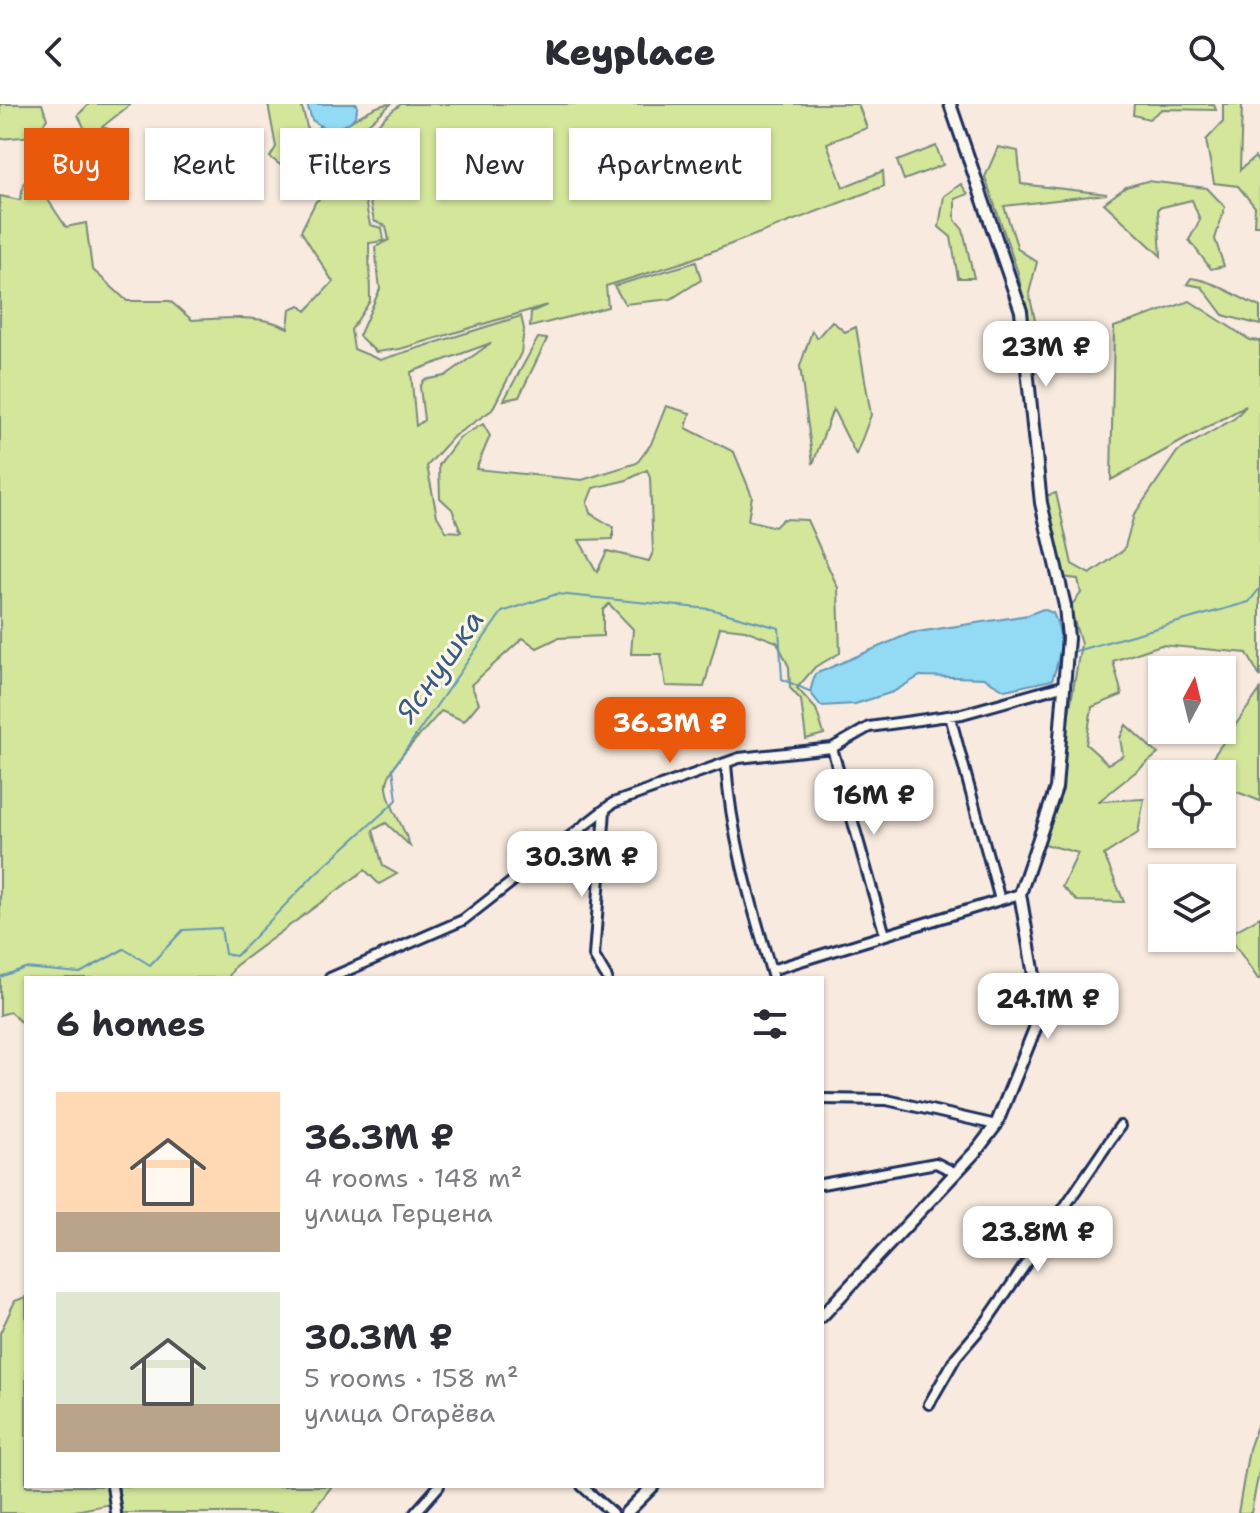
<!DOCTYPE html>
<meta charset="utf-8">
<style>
:root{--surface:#fff;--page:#f2f2f3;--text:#2b2b33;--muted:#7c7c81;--accent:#ea580c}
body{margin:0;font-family:"Shantell Sans",sans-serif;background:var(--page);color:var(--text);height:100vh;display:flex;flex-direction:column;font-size:30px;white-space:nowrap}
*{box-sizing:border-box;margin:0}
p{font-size:26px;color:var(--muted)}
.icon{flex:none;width:44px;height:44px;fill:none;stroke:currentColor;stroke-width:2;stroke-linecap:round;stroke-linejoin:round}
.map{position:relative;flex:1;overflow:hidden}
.side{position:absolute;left:24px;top:872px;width:800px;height:512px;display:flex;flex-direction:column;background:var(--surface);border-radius:0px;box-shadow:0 2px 6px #0004}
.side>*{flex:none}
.top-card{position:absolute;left:24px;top:24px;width:800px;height:72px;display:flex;gap:16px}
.needle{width:52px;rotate:7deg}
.fabs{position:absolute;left:1148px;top:552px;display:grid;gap:16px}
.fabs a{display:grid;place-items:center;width:88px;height:88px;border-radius:0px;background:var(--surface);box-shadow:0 2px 6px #0004;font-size:40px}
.price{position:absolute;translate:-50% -68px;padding:0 18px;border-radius:16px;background:#fff;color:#222;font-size:26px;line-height:52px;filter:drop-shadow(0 2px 4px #0008)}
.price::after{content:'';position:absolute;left:50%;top:48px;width:24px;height:18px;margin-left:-12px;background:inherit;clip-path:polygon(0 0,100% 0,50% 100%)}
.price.active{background:var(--accent);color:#fff}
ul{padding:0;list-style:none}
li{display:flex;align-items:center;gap:24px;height:200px;padding:0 32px}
li span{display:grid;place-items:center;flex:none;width:224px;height:160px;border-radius:0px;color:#555}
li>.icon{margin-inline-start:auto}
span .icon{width:96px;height:96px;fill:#fffc;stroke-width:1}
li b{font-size:34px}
h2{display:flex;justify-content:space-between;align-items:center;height:96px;padding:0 32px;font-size:34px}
.chip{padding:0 28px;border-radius:0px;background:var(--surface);box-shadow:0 2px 6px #0004;font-size:28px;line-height:72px}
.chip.active{background:var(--accent);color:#fff}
header{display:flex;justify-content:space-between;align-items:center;height:104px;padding:0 32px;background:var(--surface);font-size:36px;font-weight:800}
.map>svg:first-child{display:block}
</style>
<header><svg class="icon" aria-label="back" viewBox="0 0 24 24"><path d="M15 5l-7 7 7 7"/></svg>Keyplace<svg class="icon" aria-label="search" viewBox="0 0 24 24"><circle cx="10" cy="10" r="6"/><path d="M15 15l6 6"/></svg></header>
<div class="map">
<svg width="1260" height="1409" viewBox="0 0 1260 1409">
<rect width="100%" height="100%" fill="#f8eade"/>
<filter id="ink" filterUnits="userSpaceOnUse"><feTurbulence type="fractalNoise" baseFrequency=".0125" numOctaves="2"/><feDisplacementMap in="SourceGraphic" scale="16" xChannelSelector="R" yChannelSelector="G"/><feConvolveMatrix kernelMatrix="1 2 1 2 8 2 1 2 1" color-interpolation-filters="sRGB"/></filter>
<g filter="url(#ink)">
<path fill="#d3e69a" stroke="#778a7c" stroke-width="2" fill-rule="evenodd" d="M0,0h42l5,15 -13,17 -34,3z
M89,0h42l-29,23 10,3 1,18 -18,2 -17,-35z
M268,0h32c8,14 3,23 14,40l5,-18c25,11 46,-22 72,-22l-25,22 -8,26 -23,24 -34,5 -31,-24 6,-10z
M401,0h457l9,24 -40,15 16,44 40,-16 1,15 -200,76 -78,24 2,21 -78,20 1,-15 16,-7 -147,44 -24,3 -17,-16 21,-47 -5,-42 14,-7 -3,-14 -12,-5c-12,-58 -26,-78 27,-117z
M1214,0l2,6 -54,-1 -13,10 -16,-4 1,-11z
M1223,0h19l-2,66 15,-13 5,8v60h-6l1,-18 -17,-21 -24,-3 -8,-43 17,-18z
M936,42l7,19 -39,15 -7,-19z
M998,43l20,4 3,33 86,10 -103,12 14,43 19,13 -8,31 17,77 -9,-1 -19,-96 -33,-96z
M42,56l5,13 26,3v11l-27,10 20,30 20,-4 6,46 35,32h43l22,19c33,-1 67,-7 96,8l2,-19 10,-4 6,6 27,-29 -32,-51 15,-30 23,-12 20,-18 11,54 12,3 2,13 -15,2 1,58 -19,29 3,19 26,11 141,-44 3,13 -3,24 -29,57 -38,26 -27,30 10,50 9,15 15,1 -9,-23 -12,-11 -1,-33 20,-27 24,-14 7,12 -14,33 106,11 55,-17 14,-19 15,-38 24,7 -4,15 48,24 18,44 -4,24 27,7 8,-8 24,1 31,68 2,65 -25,14 -18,21 19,21 8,25 -18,5 -5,-39 -11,-12 -1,-21 -12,-25 -32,-12 -25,-3 -16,60 -38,-1 -5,-32h-30l2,-25 -24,-25 -6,6v26l-45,2 -21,10 -14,-10 -52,47 8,18 -15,18 -23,-10c-13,17 -56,56 -54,76 2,20 17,39 23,59l-24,-23 -13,7 10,36 14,8 -18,10 -14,-14 -130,96 -7,12h-202v49l-16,-15 -10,3v-819l20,4 4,-17zM491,239l-46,33 -21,4 -4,7 4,33 -8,6 -5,-54zM647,366l3,8 3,74 -4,9 -42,-10 -10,21 -18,-32 34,-1v-12l-23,-14 -3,-10 6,-15 34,-8z
M1147,77l60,7 18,19 -10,32 9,27 -13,3 -22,-29 11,-20 -8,-20 -34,8 3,48 -57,-53 22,-16z
M961,80l7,10 -13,5v21l8,10 11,48h-16l-7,-41 -12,-10 5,-31z
M696,158l5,18 -30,19 -46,5 -11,-18z
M1191,174c25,3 45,19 69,29v18l-37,-10 -21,-28 -15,-3z
M1190,197l60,39 10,1v336l-13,-24 -86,-8 -48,16 9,34 -30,12 -6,37 22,20 15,-8 -3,-18 6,-13 32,29 -59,47 45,-2 -6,34 -34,22 20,47 -47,-1 -15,-14 16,-34 -37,-10 21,-89 19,-110 -11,-37 11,-14 -3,-14 -17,-2 -16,-81 11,-3 16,71 18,10 34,-24 10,-35 43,-63 58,-34 11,-12 -135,74 3,-153z
M832,217l13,11 11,-5 15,88 -15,40 -23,-46 -20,55 -13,-98 12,-35 5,7z
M538,234l9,1 -28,58 -15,3z
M1260,586v111l-38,-15v-12h-21z
M1260,813v62h-2l-30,-44z
M26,1193v189h83l2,18 -46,9h-65v-180l15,-32z
M1260,1313v50l-9,46h-13l11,-64z
M118,1382h214l-21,27h-189z"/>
<path fill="#93daf4" stroke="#6396b8" stroke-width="2" d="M307,0h50c2,18 -14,23 -30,26l-15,-10z
M1043,505l10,4c12,24 8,42 -1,67l-47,10 -21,-12 -64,-2 -27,16 -38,12 -34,2 -11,-14 5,-18 96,-41 117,-18z"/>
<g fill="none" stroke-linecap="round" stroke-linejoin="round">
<path stroke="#6396b8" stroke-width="2" d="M1072,548l177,-50 11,-14
M0,873l25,-9 55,5 44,-24 26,16 33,-35 38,-2 4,26 11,2 79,-82 82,-74 -4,-32 109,-156 55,-18 153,15 69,19 3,51 29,13"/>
<defs>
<path id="minor" d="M950,612l50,184
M832,644l53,187
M726,660c5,75 26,142 47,214
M605,706l-11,146 13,22
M771,866l249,-76
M330,874l133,-58 150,-117 126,-45 93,-10 37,-21 93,-13 100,-28
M822,995l65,1 109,25
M822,1080l114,-21 20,10
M929,1300l27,-47 30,-35 134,-196
M112,1382l4,27
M582,1382l30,27
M415,1409l24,-27"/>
<path id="tertiary" d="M822,1212l155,-166 19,-25 42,-104 -2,-34 -16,-93 36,-106 12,-150 -3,-32 -24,-103 -20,-192 -71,-207
M626,1409l27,-27"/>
</defs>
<use href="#minor" stroke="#1b2f5e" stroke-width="14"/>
<use href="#tertiary" stroke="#1b2f5e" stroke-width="16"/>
<use href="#minor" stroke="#fbf7ec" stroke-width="8"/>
<use href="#tertiary" stroke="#fbf7ec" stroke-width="10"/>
</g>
</g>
<g text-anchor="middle" stroke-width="6" stroke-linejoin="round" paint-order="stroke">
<g font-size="30" font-style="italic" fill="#395a84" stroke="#fbf7ec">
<text transform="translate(440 562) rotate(-55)" y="10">Яснушка</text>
</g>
</g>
</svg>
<div class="fabs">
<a><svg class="needle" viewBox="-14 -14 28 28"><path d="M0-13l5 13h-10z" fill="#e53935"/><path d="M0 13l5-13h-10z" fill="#7c7c81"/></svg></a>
<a><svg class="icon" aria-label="locate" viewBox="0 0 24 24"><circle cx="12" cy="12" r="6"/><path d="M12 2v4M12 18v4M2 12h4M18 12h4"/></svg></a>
<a><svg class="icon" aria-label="layers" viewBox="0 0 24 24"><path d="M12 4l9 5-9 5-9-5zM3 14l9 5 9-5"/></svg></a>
</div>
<b class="price" style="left:1046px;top:285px">23M ₽</b>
<b class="price active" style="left:670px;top:661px">36.3M ₽</b>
<b class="price" style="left:874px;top:733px">16M ₽</b>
<b class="price" style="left:582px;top:795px">30.3M ₽</b>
<b class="price" style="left:1048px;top:937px">24.1M ₽</b>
<b class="price" style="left:1038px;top:1170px">23.8M ₽</b>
<div class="top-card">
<a class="chip active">Buy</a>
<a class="chip">Rent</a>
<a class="chip">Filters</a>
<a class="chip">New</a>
<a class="chip">Apartment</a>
</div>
<section class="side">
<h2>6 homes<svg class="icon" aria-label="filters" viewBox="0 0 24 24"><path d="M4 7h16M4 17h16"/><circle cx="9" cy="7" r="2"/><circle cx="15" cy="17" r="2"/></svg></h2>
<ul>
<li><span style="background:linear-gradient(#ffd9b3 75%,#b9a48a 0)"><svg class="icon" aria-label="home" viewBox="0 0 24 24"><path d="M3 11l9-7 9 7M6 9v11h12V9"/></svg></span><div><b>36.3M ₽</b><p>4 rooms · 148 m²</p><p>улица Герцена</p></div></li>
<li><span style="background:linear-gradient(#dfe7d0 70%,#b9a48a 0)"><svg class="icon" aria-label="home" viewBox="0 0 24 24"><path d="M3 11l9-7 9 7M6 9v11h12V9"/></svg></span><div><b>30.3M ₽</b><p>5 rooms · 158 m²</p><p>улица Огарёва</p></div></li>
</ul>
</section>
</div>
